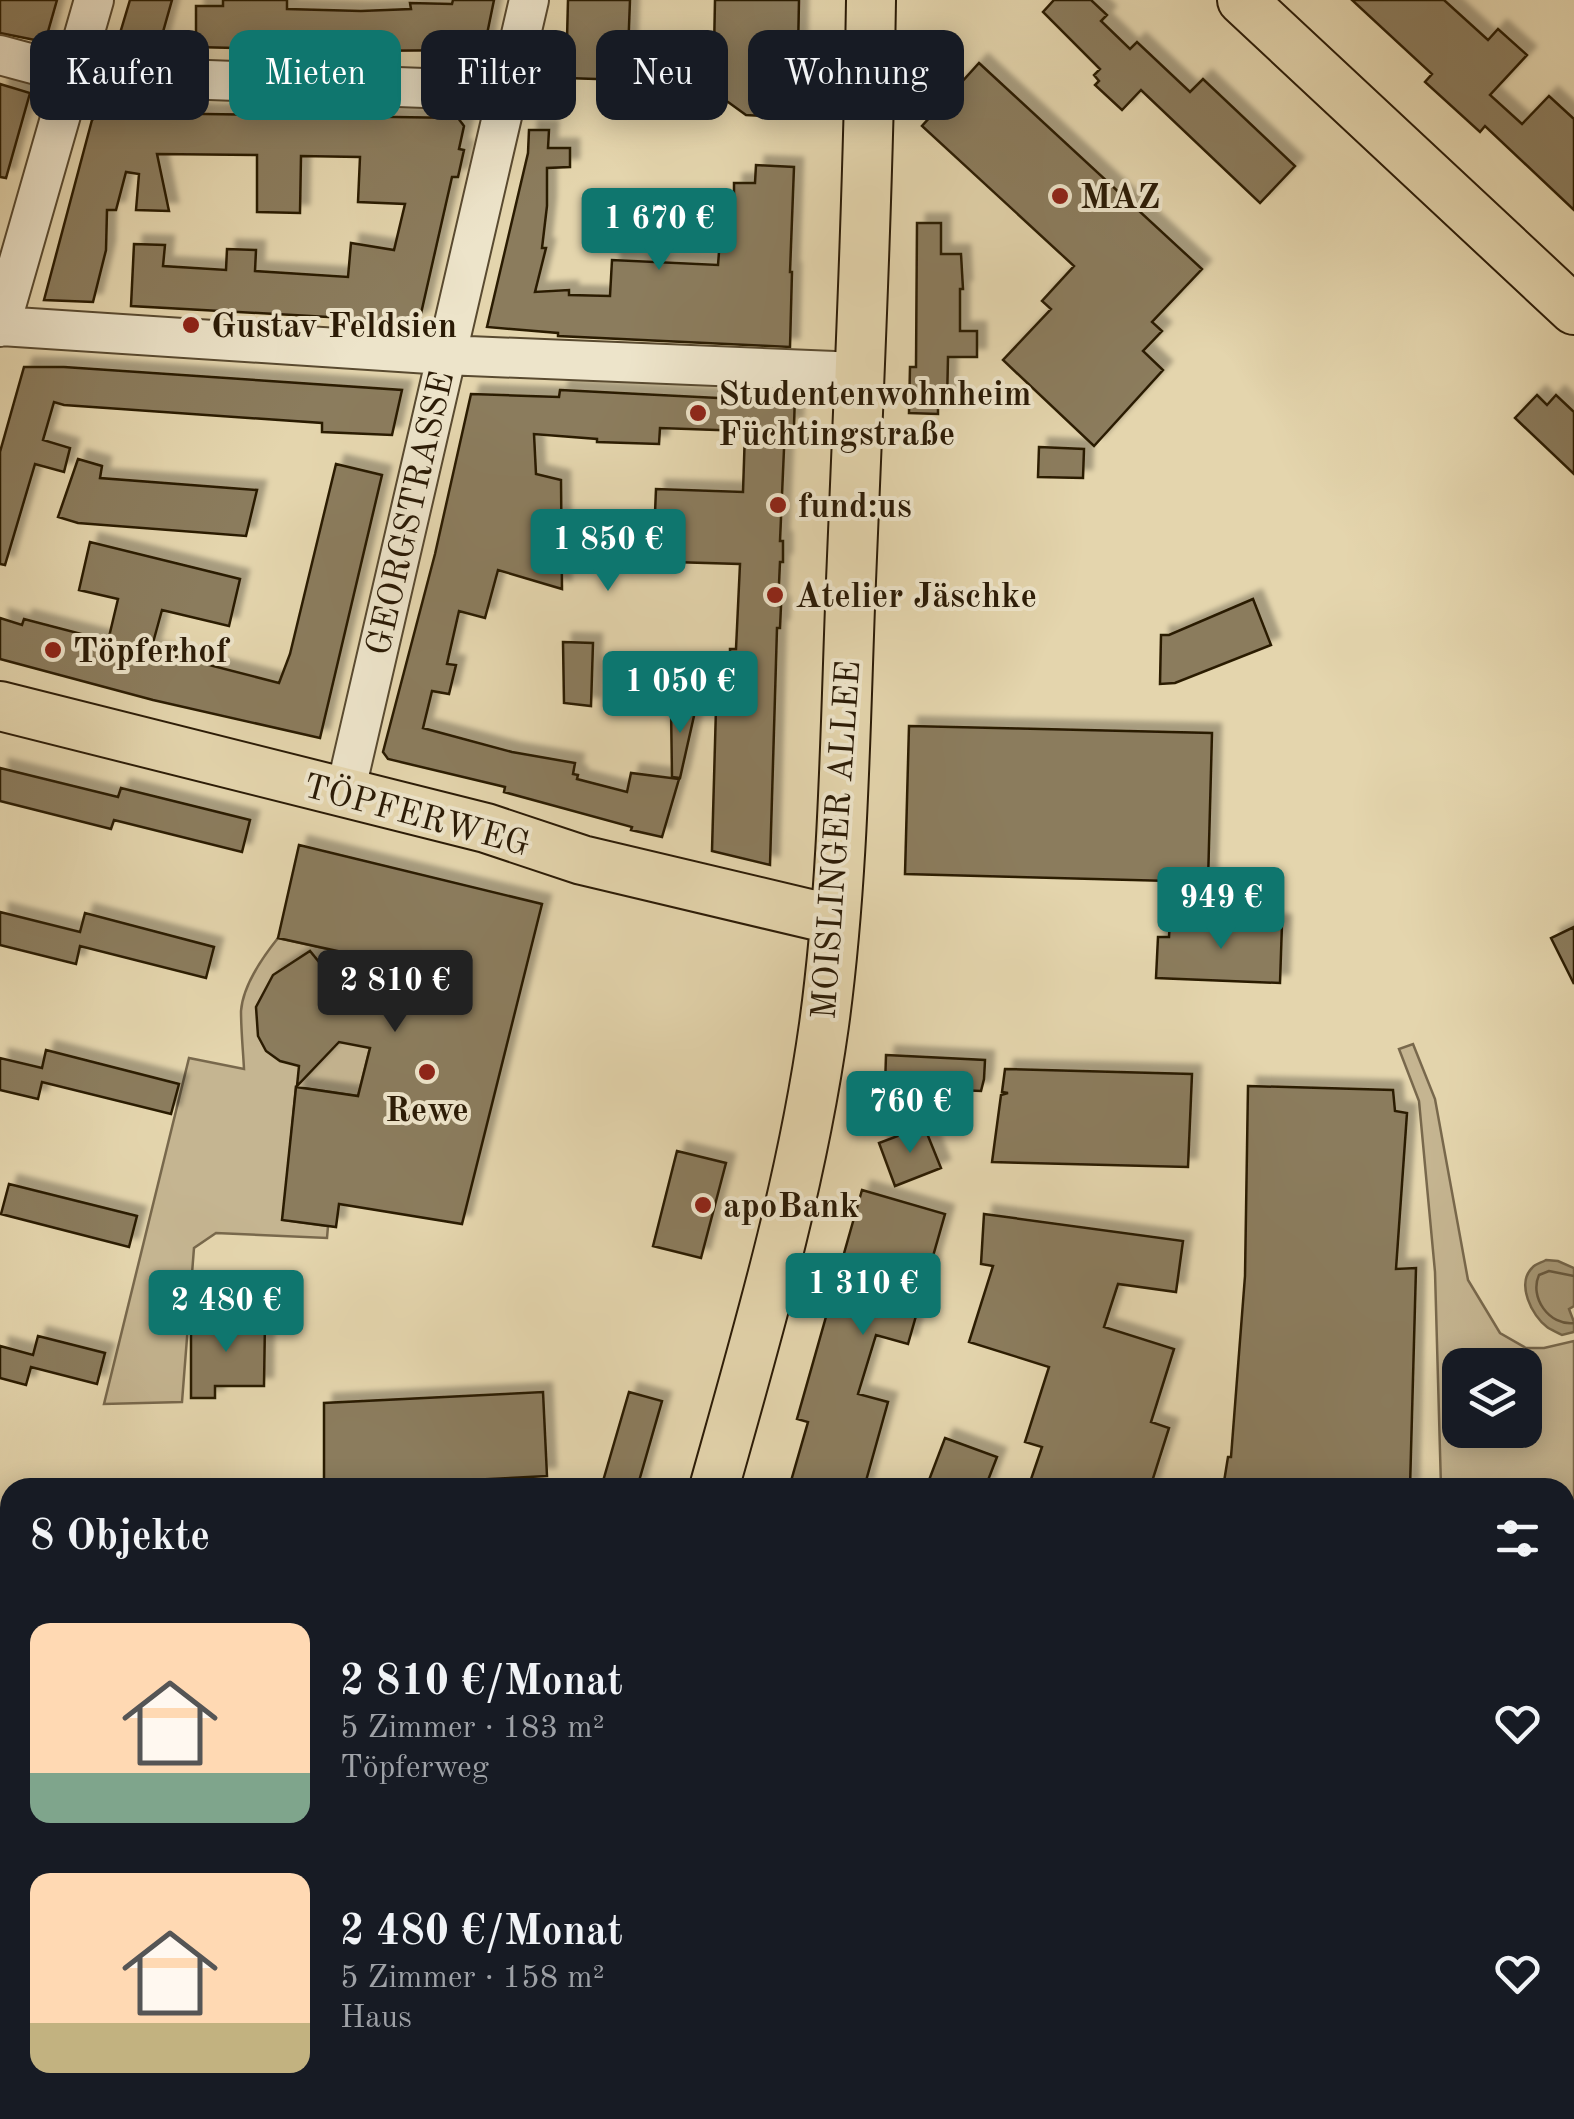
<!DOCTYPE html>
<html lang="de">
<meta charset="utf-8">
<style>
:root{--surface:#171b24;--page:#242831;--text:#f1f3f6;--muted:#9ea1a6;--accent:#0f766e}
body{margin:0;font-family:"Old Standard TT",serif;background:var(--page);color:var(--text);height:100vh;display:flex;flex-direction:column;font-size:38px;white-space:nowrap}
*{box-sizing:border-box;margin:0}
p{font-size:32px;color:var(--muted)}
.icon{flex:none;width:55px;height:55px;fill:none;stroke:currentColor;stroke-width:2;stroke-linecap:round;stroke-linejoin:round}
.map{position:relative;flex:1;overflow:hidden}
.details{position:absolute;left:0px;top:1478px;width:1575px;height:642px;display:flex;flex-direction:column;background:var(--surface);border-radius:30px 30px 0 0;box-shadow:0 5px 25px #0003}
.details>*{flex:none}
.hud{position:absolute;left:30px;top:30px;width:1000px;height:90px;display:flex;gap:20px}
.tools{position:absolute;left:1442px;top:1348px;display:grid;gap:20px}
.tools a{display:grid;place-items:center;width:100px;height:100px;border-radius:20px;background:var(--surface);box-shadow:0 5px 25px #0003;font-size:50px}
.price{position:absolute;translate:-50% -85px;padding:0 22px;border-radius:10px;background:var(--accent);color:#fff;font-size:32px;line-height:65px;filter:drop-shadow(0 2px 5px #0008)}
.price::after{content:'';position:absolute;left:50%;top:60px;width:30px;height:22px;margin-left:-15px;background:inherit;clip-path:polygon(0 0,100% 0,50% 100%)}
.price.selected{background:#222;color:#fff}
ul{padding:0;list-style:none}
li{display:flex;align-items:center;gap:30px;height:250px;padding:0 30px}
li span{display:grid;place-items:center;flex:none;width:280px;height:200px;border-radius:20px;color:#555}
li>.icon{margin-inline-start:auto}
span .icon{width:120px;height:120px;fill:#fffc;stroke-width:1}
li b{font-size:42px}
h2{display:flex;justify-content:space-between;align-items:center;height:120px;padding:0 30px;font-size:42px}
.tag{padding:0 35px;border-radius:20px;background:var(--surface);box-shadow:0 5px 25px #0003;font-size:35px;line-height:90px}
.tag.selected{background:var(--accent);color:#fff}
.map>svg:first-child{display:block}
</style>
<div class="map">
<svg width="1574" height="2119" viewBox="0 0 1574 2119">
<defs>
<filter id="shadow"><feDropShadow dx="9" dy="-9" stdDeviation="2.5" flood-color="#0004"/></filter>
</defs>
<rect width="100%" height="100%" fill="#e4d5ad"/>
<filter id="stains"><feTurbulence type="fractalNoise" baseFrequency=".002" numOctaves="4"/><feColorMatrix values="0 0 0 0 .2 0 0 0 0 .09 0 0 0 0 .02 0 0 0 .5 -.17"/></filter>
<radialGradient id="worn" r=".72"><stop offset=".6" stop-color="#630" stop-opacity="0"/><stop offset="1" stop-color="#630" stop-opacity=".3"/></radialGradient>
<path fill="#c5b591" stroke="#78684c" stroke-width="2.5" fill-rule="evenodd" d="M278,938l113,25 -33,133 -62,-9 -13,133 45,6 -1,12 -111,-5 -22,15 -12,154 -78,2 85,-346 55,11c-1,-19 -3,-39 -3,-58 2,-26 21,-53 37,-73z
M1413,1044l22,55 33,181 32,53 26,15h18l30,-7v569l-9,-4v-418l-124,-1 -6,-215 -16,-171 -20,-52zM1525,1365v65h-65v-65z
M344,2110h33v9h-185v-3z"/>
<path fill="#a59674" stroke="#746548" stroke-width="2.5" d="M1546,1260l12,1 16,7v38l-5,3 5,13v10l-12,3c-5,-3 -11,-5 -15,-8 -15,-11 -31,-43 -15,-59 3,-4 9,-5 14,-8z"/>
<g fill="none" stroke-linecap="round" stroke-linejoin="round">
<path stroke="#68583d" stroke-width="2.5" d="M1574,1276l-25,-5 -10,4c-10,22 10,51 35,48"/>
</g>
<path fill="#8b7c5d" stroke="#2b1b06" stroke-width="2.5" filter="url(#shadow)" d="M0,0h57l-12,42 -45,-9z
M130,0h42l-13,46 -35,2 -6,-8z
M223,0h64v9l74,2 50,-2 -1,-6 42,1 1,-4h41l-9,44 -9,6 -125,1 -155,-4v-41h27z
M568,0h62l-3,80 -61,-2z
M715,0h84l-2,103h-23l-11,13 -17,-1 -18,-13 -15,-1z
M1054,0h37l16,15 -6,6 29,28 7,-7 53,50 13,-13 92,87 -35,37 -119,-113 -19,20 -27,-25 4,-4 -5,-6 6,-6 -57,-57z
M1352,0h92l44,40 10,-11 29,26 -37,40 32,29 27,-28 25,23v91l-89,-84 -5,6 -55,-50 7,-8z
M979,63l223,206 -50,53 10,9 -19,20 20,19 -69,76 -91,-86 48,-51 -9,-8 32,-35 -152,-140z
M0,84l30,9 -24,85 -6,-1z
M137,113l321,5 6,8 -5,23 5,1 -6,27h-6l-32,141 -7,5 -67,-5 -215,-12 3,-62 31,1 -2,21 63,4 1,-21 29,1 -1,21 93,6 3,-34 43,7 11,-46 -47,-2 2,-45 -59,-1 -1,57 -43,-1v-57l-100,-1 12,57 -33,-1 3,-36 -13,-2 -10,38h-9l-1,40 -13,52 -49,-2 48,-180 9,-6z
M529,130h20l-1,18h22v19l-23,1v38l-5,42h4l-11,44 34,-2v5l41,1 2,-36 106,5 3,-39 8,1 2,-27h3v-17h21l1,-18 38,2 -4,105h2l-2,75 -232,-11v-3l-71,-6 41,-174z
M917,223h24v31h20l2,35h-3v42h17v26h-29l-1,46h-9v11l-29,-1 1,-46h6z
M24,367h40l338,23 -10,45 -70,-3v-9l-258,-18 -10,-3 -11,38 27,8 -6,24 -29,-8 -30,101 -5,-1v-112z
M560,390l178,9 11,-6 46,1 -1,32h-9l-5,115h3v21h-3l-2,44h3l-1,22h-3l-7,237 -58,-14 4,-143h5l1,-45 8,1v-15h6l4,-85 -67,-2 2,-48 -20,-1 1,-24 87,3 2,-61 -85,-3 -1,16 -62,-2v-3l-63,-5 2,40 25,6 1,109 -64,-19 -13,48 -26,-7 -12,53 9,1 -7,29 -17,-3 -9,37 89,24 63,11 -2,11 5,1 -1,4 50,13 4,-19 48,6 -17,58 -31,-7 1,-3 -128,-35 1,-5 -117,-28 -5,-7 52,-198 36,-160 88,3z
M1537,395l10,10 9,-10 18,17v62l-59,-56z
M1039,447l45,2 -1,29 -45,-1z
M78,459l24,7 -2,12 157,12 -11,46 -168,-13 -20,-6z
M336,464l46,11 -62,263 -167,-38 -153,-41v-41l22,7 2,-6 84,22 10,-42 -39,-9 11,-48 150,37 -11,47 -67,-16 -11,40 128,33 11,-29z
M1253,599l18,46 -96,38 -15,1 1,-49h8z
M563,642l30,1 -2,63 -27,-3z
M671,706l25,1 -16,71 -8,-1z
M909,726l303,7 -4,149 -303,-8z
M0,768l118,29 3,-9 129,32 -8,32 -128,-32 -3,9 -111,-28z
M299,845l243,59 -80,320 -123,-20 -3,23 -54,-7 14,-133 62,9 12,-48 -31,-6 -42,44 2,-20 -19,-5 -14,-10 -8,-15 -2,-29 17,-32 37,-24 31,38 3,17 35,7 13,-50 -114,-25z
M0,912l80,20 5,-19 129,34 -8,31 -126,-32 -4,18 -76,-19z
M1170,920l112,4 -2,59 -124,-5 2,-41h11z
M1574,927v57l-23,-46z
M46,1050l133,34 -8,30 -129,-32 -4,17 -38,-9v-32l42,10z
M886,1055l99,5 -1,19 -3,12 -96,-4z
M1005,1069l187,5 -4,93 -196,-5 9,-67 7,-2 -6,-1z
M1248,1086l145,4 2,21 12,2 -11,156 20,-1 -6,220h-187l5,-31h3l14,-181z
M924,1126l17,42 -46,18 -16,-43z
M677,1151l49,12 -25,95 -48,-12z
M9,1184l128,32 -8,31 -128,-33z
M862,1190l83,24 -37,130 -32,-9 -18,59 30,8 -24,86h-75l19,-66 -11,-3z
M984,1214l199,27 -7,51 -58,-8 -14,43 70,22 -23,73 18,6 -19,60h-122l14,-41 -17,-5 24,-75 -80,-25 24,-76 -12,-2z
M191,1320h74l-1,66h-49v12h-24z
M38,1336l67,17 -8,31 -66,-17 -5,18 -26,-7v-32l33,9z
M543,1392l4,84 -134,7 1,5h-90v-85z
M629,1392l33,9 -25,87h-36z
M945,1438l52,19 -12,31h-59z"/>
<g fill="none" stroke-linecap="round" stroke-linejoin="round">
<defs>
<path id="minor" d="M0,55l74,20 433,16
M0,326l445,29 414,17
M0,327l94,-327
M345,793l184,-793
M0,1664h10"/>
<path id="major" d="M1242,0l332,310
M0,706l486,122 96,32 253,60
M714,1488c43,-153 88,-305 110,-463 20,-147 21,-296 27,-444 8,-194 17,-387 20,-581
M595,2119l3,-9"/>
</defs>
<use href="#minor" stroke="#594a30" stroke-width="42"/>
<use href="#major" stroke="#2b1b06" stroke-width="52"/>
<use href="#minor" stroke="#ede4ca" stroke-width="38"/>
<use href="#major" stroke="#e4d5ad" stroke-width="48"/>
</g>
<g fill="#8f2418" stroke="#ede4ca" stroke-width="4">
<circle cx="1060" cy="196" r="10"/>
<circle cx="191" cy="325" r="10"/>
<circle cx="698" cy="413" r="10"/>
<circle cx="778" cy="505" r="10"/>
<circle cx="775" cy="595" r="10"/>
<circle cx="53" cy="650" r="10"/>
<circle cx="427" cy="1072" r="10"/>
<circle cx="703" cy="1205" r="10"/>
</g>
<g text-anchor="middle" stroke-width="8" stroke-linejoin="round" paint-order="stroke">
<g font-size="35" font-weight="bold" fill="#2b1b06" stroke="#ede4ca" text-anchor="start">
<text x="1080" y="208">MAZ</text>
<text x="211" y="337">Gustav Feldsien</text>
<text x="718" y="405">Studentenwohnheim<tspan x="718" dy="40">Füchtingstraße</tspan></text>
<text x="798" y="517">fund:us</text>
<text x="795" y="607">Atelier Jäschke</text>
<text x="73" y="662">Töpferhof</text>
<text x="427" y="1121" text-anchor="middle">Rewe</text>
<text x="723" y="1217">apoBank</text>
</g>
<g font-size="35" fill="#2b1b06" stroke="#ede4ca">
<text transform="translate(409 513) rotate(-77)" y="12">GEORGSTRASSE</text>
<text transform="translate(417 814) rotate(15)" y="12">TÖPFERWEG</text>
<text transform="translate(835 840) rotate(-86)" y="12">MOISLINGER ALLEE</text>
</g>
</g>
<rect width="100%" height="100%" filter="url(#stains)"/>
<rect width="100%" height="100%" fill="url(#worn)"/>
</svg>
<div class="tools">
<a><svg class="icon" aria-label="layers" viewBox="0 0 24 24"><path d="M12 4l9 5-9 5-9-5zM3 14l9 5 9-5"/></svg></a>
</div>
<b class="price" style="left:659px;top:273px">1 670 €</b>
<b class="price" style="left:608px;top:594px">1 850 €</b>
<b class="price" style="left:680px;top:736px">1 050 €</b>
<b class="price" style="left:1221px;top:952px">949 €</b>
<b class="price selected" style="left:395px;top:1035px">2 810 €</b>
<b class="price" style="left:910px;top:1156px">760 €</b>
<b class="price" style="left:863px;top:1338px">1 310 €</b>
<b class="price" style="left:226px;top:1355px">2 480 €</b>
<div class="hud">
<a class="tag">Kaufen</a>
<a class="tag selected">Mieten</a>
<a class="tag">Filter</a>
<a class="tag">Neu</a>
<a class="tag">Wohnung</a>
</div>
<section class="details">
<h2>8 Objekte<svg class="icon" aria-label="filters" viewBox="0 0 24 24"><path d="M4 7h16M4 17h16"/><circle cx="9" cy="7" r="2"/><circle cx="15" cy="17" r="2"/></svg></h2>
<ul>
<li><span style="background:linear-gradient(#ffd9b3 75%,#7fa58c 0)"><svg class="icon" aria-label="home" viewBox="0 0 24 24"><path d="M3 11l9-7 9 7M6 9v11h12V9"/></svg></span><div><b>2 810 €/Monat</b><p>5 Zimmer · 183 m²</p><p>Töpferweg</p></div><svg class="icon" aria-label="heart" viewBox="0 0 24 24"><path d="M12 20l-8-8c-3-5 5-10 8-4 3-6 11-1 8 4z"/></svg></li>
<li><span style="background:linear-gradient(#ffd9b3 75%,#c2b280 0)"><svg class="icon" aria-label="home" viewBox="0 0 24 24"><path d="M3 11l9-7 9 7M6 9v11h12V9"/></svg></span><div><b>2 480 €/Monat</b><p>5 Zimmer · 158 m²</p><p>Haus</p></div><svg class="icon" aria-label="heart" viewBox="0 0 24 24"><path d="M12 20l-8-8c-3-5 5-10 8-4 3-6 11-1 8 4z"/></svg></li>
</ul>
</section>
</div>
